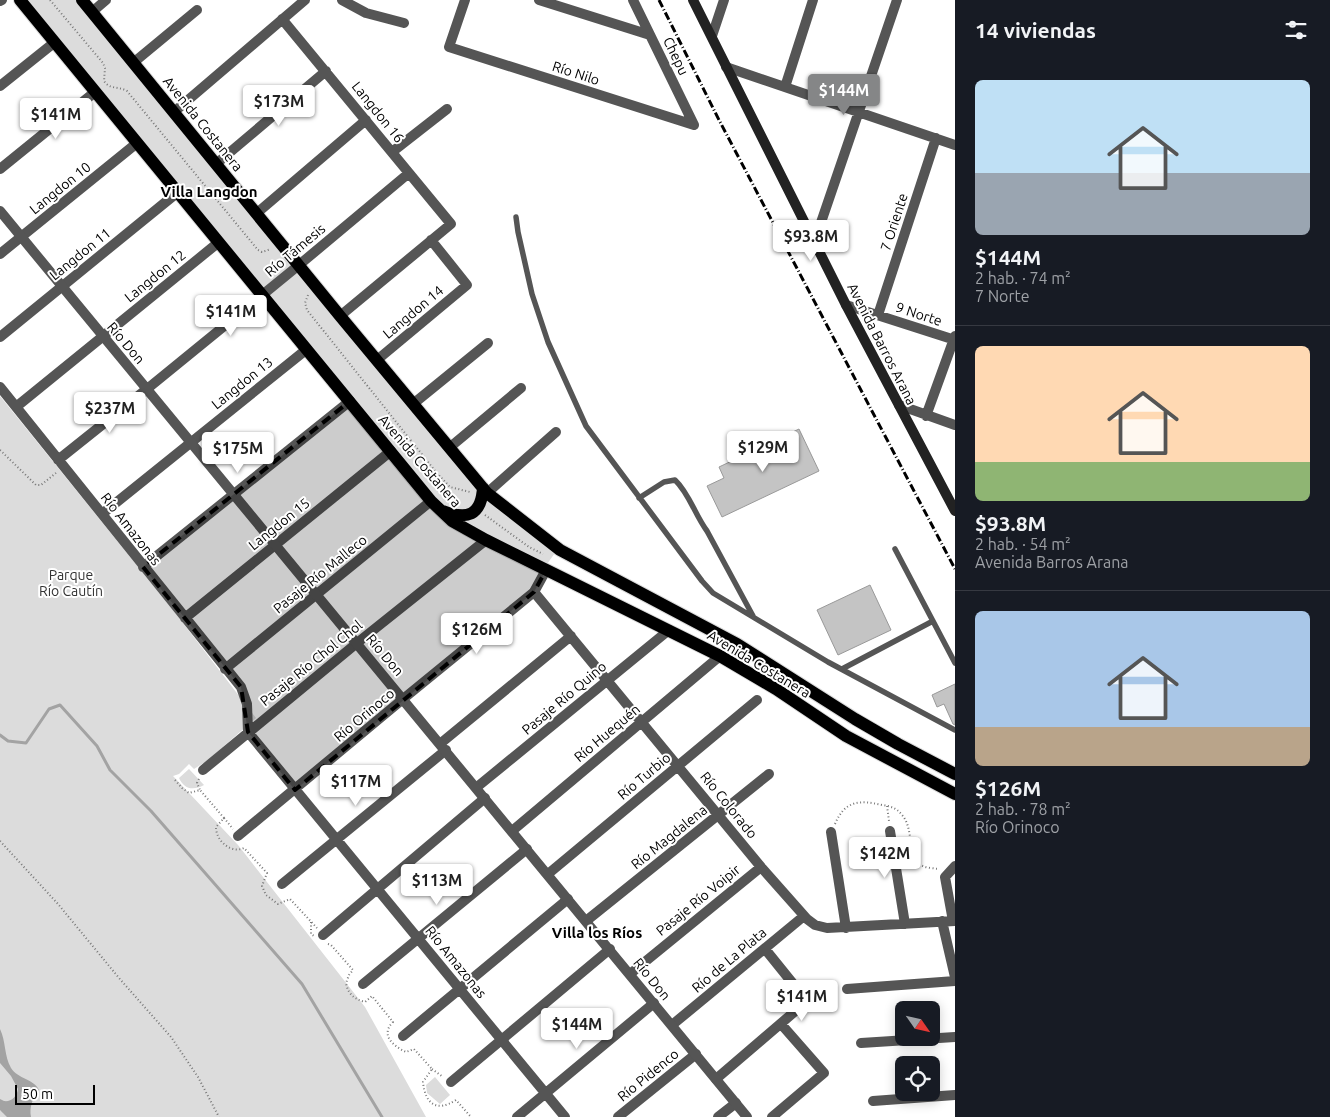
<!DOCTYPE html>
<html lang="es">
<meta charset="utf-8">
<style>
:root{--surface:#171b24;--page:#242831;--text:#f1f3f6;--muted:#9ea1a6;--line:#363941;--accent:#858687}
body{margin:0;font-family:Ubuntu,sans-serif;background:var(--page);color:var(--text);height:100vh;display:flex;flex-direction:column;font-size:19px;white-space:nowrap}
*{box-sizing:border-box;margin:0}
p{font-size:16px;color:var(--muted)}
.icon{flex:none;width:28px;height:28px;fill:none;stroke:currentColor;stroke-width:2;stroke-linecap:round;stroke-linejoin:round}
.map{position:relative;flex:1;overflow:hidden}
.side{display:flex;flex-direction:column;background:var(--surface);width:375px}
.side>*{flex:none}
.needle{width:32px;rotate:124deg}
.buttons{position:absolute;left:895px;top:1001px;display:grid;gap:10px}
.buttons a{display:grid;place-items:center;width:45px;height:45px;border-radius:8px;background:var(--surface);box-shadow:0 2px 12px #0003;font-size:25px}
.scale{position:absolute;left:15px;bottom:12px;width:80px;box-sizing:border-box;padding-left:5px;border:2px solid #000;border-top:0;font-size:14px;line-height:18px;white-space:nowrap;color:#000;-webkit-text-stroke:4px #fff;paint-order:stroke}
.price{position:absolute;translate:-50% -42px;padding:0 11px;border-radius:5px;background:#fff;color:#222;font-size:16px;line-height:32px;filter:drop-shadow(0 1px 2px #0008)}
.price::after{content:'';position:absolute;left:50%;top:30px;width:15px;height:11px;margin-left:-8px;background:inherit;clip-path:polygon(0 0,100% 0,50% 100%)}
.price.current{background:var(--accent);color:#fff}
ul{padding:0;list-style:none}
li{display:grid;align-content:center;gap:10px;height:265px;padding:0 20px}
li+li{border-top:1px solid var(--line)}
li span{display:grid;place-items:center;height:155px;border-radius:8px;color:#555}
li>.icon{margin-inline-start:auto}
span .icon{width:90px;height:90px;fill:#fffc;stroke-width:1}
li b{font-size:21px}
h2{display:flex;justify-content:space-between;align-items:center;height:60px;padding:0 20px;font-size:21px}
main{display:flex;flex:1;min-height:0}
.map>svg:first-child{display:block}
</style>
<main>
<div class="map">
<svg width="955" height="1117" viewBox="0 0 955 1117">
<rect width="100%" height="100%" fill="#fff"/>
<path fill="#dcdcdc" d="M23,0h55l408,494 71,56 -12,17 -92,-48z
M0,396l173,214 83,108 -48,42 -14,9 -5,-5 -10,10 -6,2 65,69 127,162 61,110h-426z
M189,769l15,16c-11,6 -20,4 -25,-7z
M435,1077l15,18 -10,9 -13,-11 -1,-8z"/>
<path fill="#a3a3a3" d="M0,1029c6,12 4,27 11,39 7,11 23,11 28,22 -6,7 -10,17 -8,27h-24l-7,-7v-11l4,2c7,1 13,-4 14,-12l-7,-13 -11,-13z"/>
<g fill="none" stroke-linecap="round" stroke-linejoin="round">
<path stroke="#a3a3a3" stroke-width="3" d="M0,735l8,6 18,2 23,-34 11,-4 37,41 13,24 41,41 151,173 80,133"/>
</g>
<path fill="#c4c4c4" stroke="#999" d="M799,429l20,42 -97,46 -15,-31 17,-8 -5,-11z
M870,585l21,45 -53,25 -21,-45z
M955,684v41l-2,-1 -9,-20 -7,3 -5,-12z"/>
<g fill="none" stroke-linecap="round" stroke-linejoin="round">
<defs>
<path id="primary" d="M20,0l411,501 21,20 34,19 234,116 56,33 70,47 109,58
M82,0l258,316 147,177 73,57 177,94 118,75 43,25 57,30
M443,511c24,9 38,5 40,-23"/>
</defs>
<use href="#primary" stroke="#dbdbdb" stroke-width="14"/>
<path stroke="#777" stroke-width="2" stroke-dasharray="1 2.5" stroke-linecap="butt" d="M50,0l53,63 2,5 -1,13c6,9 15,5 23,10l131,159 4,2 9,-3
M308,295l-3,8 2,7 129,162 14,15 20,5
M0,450l36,35h5l15,-12
M485,515l44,32 14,7
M199,779l-2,4 3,7
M175,780l7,8 7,5 11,-3 24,28 -8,9c0,14 15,27 28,21l23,25 -5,13 4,9 12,9 12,-5 27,29
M887,806l2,15
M224,818l9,11
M835,824c10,-24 25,-24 47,-19 8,1 15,3 20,10 11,12 6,35 15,47 5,6 15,6 22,7
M0,841l58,63 61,74 52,59 27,40 21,40
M311,922v12l3,2
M328,944l3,1 22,25 -4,5 -3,8c2,11 8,16 19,19l7,-6 21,26c-13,13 0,24 13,30l8,-3 18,20 -9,13c2,21 13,31 33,18l15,17
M432,1069l11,8"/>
<path stroke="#555" stroke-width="5.5" d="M516,217l2,15 14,62 16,48 38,84 116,155 11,12 115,69 127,68
M639,498l25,-16 11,-2c14,13 20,35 32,51l46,85
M895,549l60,114
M842,669l91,-48"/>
<path stroke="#555" stroke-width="10" d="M342,0l24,13 38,10
M465,0l-16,47 245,78
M539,0l111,35
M633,0l61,125
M0,1l2,-1
M92,12l14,-12
M282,19l169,205 -111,92
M712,36l12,-36
M133,63l64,-53
M726,67l229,78
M0,86l55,-44
M785,87l28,-87
M174,112l131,-112
M392,152l55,-43
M216,164l110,-93
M0,169l95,-77
M257,213l109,-93
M815,240l82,-240
M0,254l137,-111
M299,265l110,-92
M846,305l109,35
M878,315l58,-177
M0,337l178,-145
M377,360l90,-75 -36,-45
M0,387l241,300 6,17 1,28 317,385
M413,404l75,-61
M899,405l56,20
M16,407l203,-165
M926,416l29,-80
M449,448l72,-60
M58,460l89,-71
M487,493l69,-61
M102,514l205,-165
M143,567l207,-166
M534,592l227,275 46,52 8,6 12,3 128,-7
M185,618l206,-167
M225,669l206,-168
M441,743l130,-107
M203,770l154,-127 129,-103
M477,787l192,-157
M512,831l208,-175
M890,831l15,93
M831,832l15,96
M238,836l165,-137
M548,874l209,-174
M282,884l164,-134
M586,921l183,-147
M942,921l13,56
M953,921l-8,-44 10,-11
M323,935l162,-137
M630,974l131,-107
M363,984l164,-135
M847,989l108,-8
M672,1025l132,-109
M403,1036l165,-137
M861,1043l94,-6
M716,1079l91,-78 -42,-52
M451,1082l159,-133
M873,1101l82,-6
M517,1117l137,-114
M618,1117l78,-63
M718,1117l18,-14
M772,1117l52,-44 -43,-49"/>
<path stroke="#555" stroke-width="10" d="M0,211l747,906
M147,389l152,-124
M403,699l131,-107 12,-22"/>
<path stroke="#222" stroke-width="10" d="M693,0l153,305 109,206"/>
<use href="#primary" stroke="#000" stroke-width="12"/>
<path stroke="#000" stroke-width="3" stroke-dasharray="8 2.5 1 2.5" stroke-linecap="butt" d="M659,0l60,120 236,449"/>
</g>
<path fill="#000" fill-opacity="0.2" stroke="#000" stroke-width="4" stroke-dasharray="10 6" stroke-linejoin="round" d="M350,401l102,120 94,49 -12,22 -239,198 -47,-58 -7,-45 -98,-120z"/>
<g text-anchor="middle" stroke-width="4" stroke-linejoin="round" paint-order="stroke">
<g font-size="14" fill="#000" stroke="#fff">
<text transform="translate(676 56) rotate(64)" y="5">Chepu</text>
<text transform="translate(576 73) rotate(18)" y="5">Río Nilo</text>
<text transform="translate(378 112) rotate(51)" y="5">Langdon 16</text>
<text transform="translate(203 124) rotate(51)" y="5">Avenida Costanera</text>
<text transform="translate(60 188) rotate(-39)" y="5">Langdon 10</text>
<text transform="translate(894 222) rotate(-72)" y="5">7 Oriente</text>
<text transform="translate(295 250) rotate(-40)" y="5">Río Támesis</text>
<text transform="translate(80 254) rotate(-39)" y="5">Langdon 11</text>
<text transform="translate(155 276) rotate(-39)" y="5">Langdon 12</text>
<text transform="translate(413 312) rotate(-40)" y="5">Langdon 14</text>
<text transform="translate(919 314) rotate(18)" y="5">9 Norte</text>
<text transform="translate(126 343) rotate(50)" y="5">Río Don</text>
<text transform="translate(882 344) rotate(63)" y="5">Avenida Barros Arana</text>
<text transform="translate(242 383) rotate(-39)" y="5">Langdon 13</text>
<text transform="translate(420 461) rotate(49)" y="5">Avenida Costanera</text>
<text transform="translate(279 524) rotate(-39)" y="5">Langdon 15</text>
<text transform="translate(131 529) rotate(52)" y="5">Río Amazonas</text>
<text transform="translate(320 574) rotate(-39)" y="5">Pasaje Río Malleco</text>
<text transform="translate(385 655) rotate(50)" y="5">Río Don</text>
<text transform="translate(311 663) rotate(-39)" y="5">Pasaje Río Chol Chol</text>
<text transform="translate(759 664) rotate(31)" y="5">Avenida Costanera</text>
<text transform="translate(564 698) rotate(-40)" y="5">Pasaje Río Quino</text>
<text transform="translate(364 715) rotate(-40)" y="5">Río Orinoco</text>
<text transform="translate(607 733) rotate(-40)" y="5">Río Huequén</text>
<text transform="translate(644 776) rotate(-40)" y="5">Río Turbio</text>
<text transform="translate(729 805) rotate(51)" y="5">Río Colorado</text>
<text transform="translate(669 837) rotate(-39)" y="5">Río Magdalena</text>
<text transform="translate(698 900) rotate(-39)" y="5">Pasaje Río Voipir</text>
<text transform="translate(729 960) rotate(-40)" y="5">Río de La Plata</text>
<text transform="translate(456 962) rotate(51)" y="5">Río Amazonas</text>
<text transform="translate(652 979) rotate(51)" y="5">Río Don</text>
<text transform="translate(648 1075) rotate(-39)" y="5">Río Pidenco</text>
</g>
<g font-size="14" fill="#333" stroke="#fff">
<text x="71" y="580">Parque<tspan x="71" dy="16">Río Cautín</tspan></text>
</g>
<g font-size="15" font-weight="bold" fill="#000" stroke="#fff">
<text x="209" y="197">Villa Langdon</text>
<text x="597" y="938">Villa los Ríos</text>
</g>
</g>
</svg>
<div class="buttons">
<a><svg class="needle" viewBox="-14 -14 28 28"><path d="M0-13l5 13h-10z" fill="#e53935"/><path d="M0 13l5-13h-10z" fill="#9ea1a6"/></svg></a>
<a><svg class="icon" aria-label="locate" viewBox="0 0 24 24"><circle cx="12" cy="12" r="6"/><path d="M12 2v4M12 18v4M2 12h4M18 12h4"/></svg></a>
</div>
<div class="scale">50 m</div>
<b class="price current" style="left:844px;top:116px">$144M</b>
<b class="price" style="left:279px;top:127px">$173M</b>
<b class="price" style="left:56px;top:140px">$141M</b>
<b class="price" style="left:811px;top:262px">$93.8M</b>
<b class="price" style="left:231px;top:337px">$141M</b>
<b class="price" style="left:110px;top:434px">$237M</b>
<b class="price" style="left:763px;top:473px">$129M</b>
<b class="price" style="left:238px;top:474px">$175M</b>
<b class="price" style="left:477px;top:655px">$126M</b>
<b class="price" style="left:356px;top:807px">$117M</b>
<b class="price" style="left:885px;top:879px">$142M</b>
<b class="price" style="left:437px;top:906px">$113M</b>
<b class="price" style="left:802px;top:1022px">$141M</b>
<b class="price" style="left:577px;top:1050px">$144M</b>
</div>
<section class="side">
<h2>14 viviendas<svg class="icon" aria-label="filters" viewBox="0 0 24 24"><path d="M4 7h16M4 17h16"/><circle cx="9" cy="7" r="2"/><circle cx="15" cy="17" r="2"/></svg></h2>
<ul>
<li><span style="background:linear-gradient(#bfe0f5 60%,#9aa5b1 0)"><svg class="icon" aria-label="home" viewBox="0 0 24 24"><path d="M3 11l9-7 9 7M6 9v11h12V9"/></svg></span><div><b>$144M</b><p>2 hab. · 74 m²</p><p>7 Norte</p></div></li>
<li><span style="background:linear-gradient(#ffd9b3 75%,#8fb573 0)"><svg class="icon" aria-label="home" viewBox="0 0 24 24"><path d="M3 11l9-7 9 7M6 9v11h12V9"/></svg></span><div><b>$93.8M</b><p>2 hab. · 54 m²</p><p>Avenida Barros Arana</p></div></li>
<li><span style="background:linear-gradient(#a9c7e8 75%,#b9a48a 0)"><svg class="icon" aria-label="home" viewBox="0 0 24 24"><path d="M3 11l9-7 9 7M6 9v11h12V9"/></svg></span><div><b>$126M</b><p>2 hab. · 78 m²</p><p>Río Orinoco</p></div></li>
</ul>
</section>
</main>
